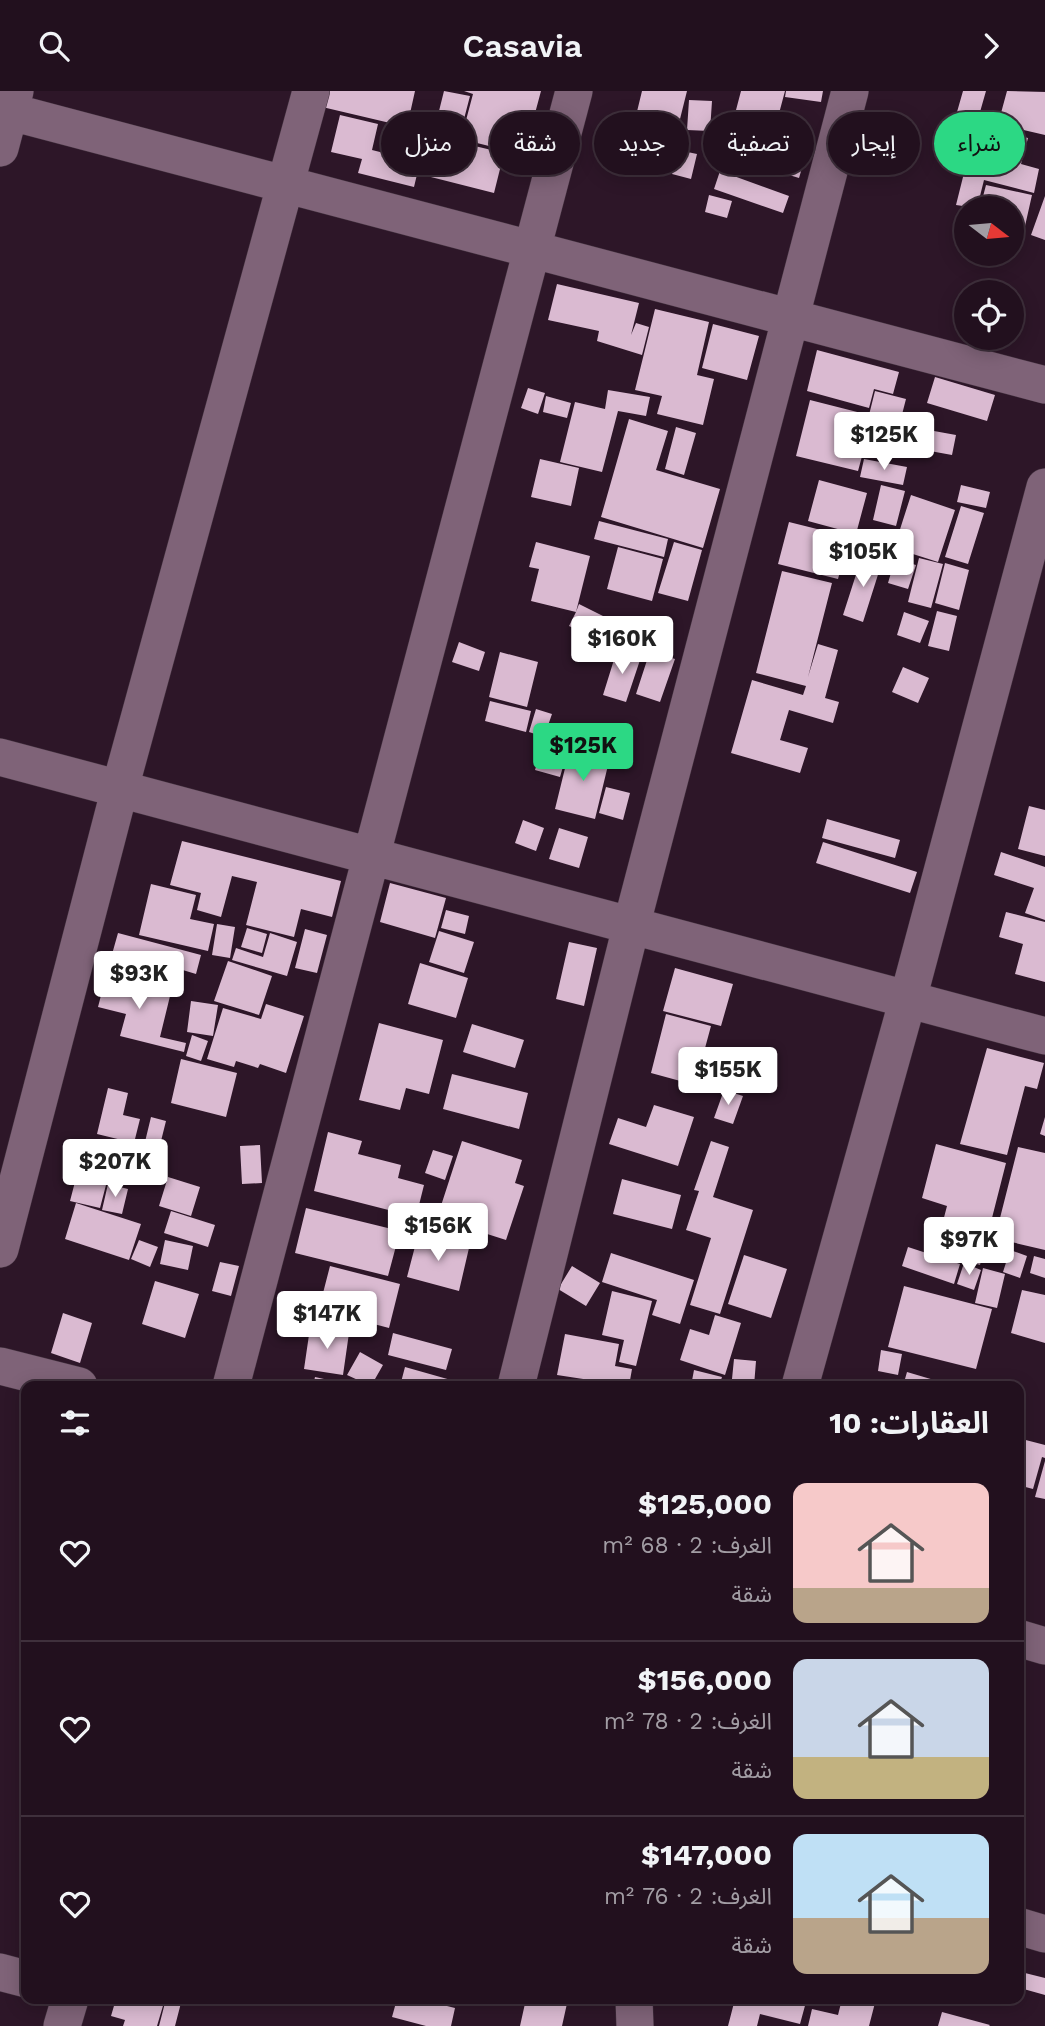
<!DOCTYPE html>
<html lang="ar">
<meta charset="utf-8">
<style>
:root{--surface:#22101e;--page:#2e1e2b;--text:#f1f3f6;--muted:#a29da4;--line:#3f303c;--accent:#2cd884}
body{margin:0;font-family:"Work Sans","Noto Sans Arabic",sans-serif;background:var(--page);color:var(--text);direction:rtl;height:100vh;display:flex;flex-direction:column;font-size:26px;white-space:nowrap}
*{box-sizing:border-box;margin:0}
p{font-size:23px;color:var(--muted)}
.icon{flex:none;width:38px;height:38px;fill:none;stroke:currentColor;stroke-width:2;stroke-linecap:round;stroke-linejoin:round}
.map{position:relative;flex:1;overflow:hidden;direction:ltr}
.drawer{position:absolute;left:21px;top:1290px;width:1003px;height:623px;display:flex;flex-direction:column;background:var(--surface);border-radius:14px;box-shadow:0 4px 18px #0003,0 0 0 2px var(--line);direction:rtl}
.drawer>*{flex:none}
.guide{position:absolute;left:21px;top:21px;width:1004px;height:63px;direction:rtl;display:flex;gap:14px}
.needle{width:46px;rotate:106deg}
.tools{position:absolute;left:954px;top:105px;display:grid;gap:14px}
.tools a{display:grid;place-items:center;width:70px;height:70px;border-radius:50%;background:var(--surface);box-shadow:0 4px 18px #0003,0 0 0 2px var(--line);font-size:35px}
.price{position:absolute;translate:-50% -60px;padding:0 16px;border-radius:7px;background:#fff;color:#222;font-size:23px;line-height:46px;filter:drop-shadow(0 2px 4px #0008)}
.price::after{content:'';position:absolute;left:50%;top:42px;width:21px;height:16px;margin-left:-10px;background:inherit;clip-path:polygon(0 0,100% 0,50% 100%)}
.price.current{background:var(--accent);color:#111}
ul{padding:0;list-style:none}
li{display:flex;align-items:center;gap:21px;height:175px;padding:0 35px}
li+li{border-top:2px solid var(--line)}
li span{display:grid;place-items:center;flex:none;width:196px;height:140px;border-radius:14px;color:#555}
li>.icon{margin-inline-start:auto}
span .icon{width:84px;height:84px;fill:#fffc;stroke-width:1}
li b{font-size:30px}
h2{display:flex;justify-content:space-between;align-items:center;height:84px;padding:0 35px;font-size:30px}
.tag{padding:0 24px;border-radius:32px;background:var(--surface);box-shadow:0 4px 18px #0003,0 0 0 2px var(--line);font-size:24px;line-height:63px}
.tag.current{background:var(--accent);color:#111}
header{display:flex;justify-content:space-between;align-items:center;height:91px;padding:0 35px;background:var(--surface);font-size:32px;font-weight:600}
.map>svg:first-child{display:block}
</style>
<header><svg class="icon" aria-label="forward" viewBox="0 0 24 24"><path d="M9 5l7 7-7 7"/></svg>Casavia<svg class="icon" aria-label="search" viewBox="0 0 24 24"><circle cx="10" cy="10" r="6"/><path d="M15 15l6 6"/></svg></header>
<div class="map">
<svg width="1045" height="1935" viewBox="0 0 1045 1935">
<rect width="100%" height="100%" fill="#2d1628"/>
<path fill="#dabad1" d="M321,0h94l-8,36 -89,-21z
M444,0l26,5 -12,46 46,11 -10,40 -71,-18z
M464,0h77l-11,41 -23,-6 -6,23 -40,-10 12,-45z
M642,0h45l-12,48 -42,-11z
M741,0h44l-8,30 -41,-11z
M786,0h37l-2,11 -36,-5z
M963,0h23l-8,28 -21,-7z
M1007,0l38,1v43l-47,-11z
M689,9l23,1 -2,30 -23,-1z
M742,22l22,7 -14,44 -39,-13 6,-18 16,6z
M340,24l38,9 -6,26 48,12 -6,25 -56,-14 4,-14 -31,-7z
M766,33l45,14 -12,40 -46,-14z
M976,34l52,13 -7,26 18,5 -5,24 -50,-13 -7,28 -21,-3z
M678,59l19,4 -6,25 -19,-5z
M720,80l69,25 -6,17 -69,-24z
M986,94l46,10 -9,40 -11,-2v-25h-32z
M709,104l23,6 -5,17 -22,-6z
M1045,105v44l-14,-5z
M557,193l82,19 -8,32 5,-12 13,4 -7,28 -45,-14 2,-10 -51,-11z
M655,218l54,13 -12,53 17,4 -11,46 -46,-11 5,-18 -27,-6z
M713,233l46,12 -12,44 -45,-12z
M817,259l82,22 -6,22 -19,-5 -5,19 -62,-17z
M935,286l60,18 -8,26 -60,-18z
M528,297l17,5 -7,21 -17,-6z
M608,299l42,7 -4,19 -28,-5 -16,61 -42,-10 15,-60 30,7z
M875,300l31,8 -8,31 -27,-7 -13,48 -62,-15 14,-56 59,15z
M546,305l25,7 -4,15 -24,-6z
M629,328l39,12 -12,39 64,19 -17,59 -102,-31z
M676,336l20,6 -12,42 -19,-6z
M934,340l22,4 -4,20 -22,-4z
M540,368l39,9 -8,38 -40,-9z
M864,368l43,8 -4,18 -43,-8z
M819,389l48,13 -11,41 -48,-13z
M881,394l24,6 -9,35 -23,-6z
M961,394l29,7 -4,16 -29,-6z
M911,404l44,15 -17,52 -44,-14z
M961,415l23,7 -16,51 -23,-7z
M599,430l69,18 -4,18 -70,-18z
M789,431l60,15 -11,42 -60,-15z
M536,451l54,14 -14,56 3,-8 24,12 -10,21 -24,-11 7,-14 -45,-11 8,-32 -10,-2z
M674,451l28,8 -14,51 -30,-8z
M618,456l45,12 -11,42 -45,-12z
M862,465l20,6 -19,60 -20,-7z
M919,467l24,6 -12,44 -23,-6z
M895,468l21,6 -8,24 -20,-6z
M945,472l24,7 -10,40 -24,-7z
M782,480l50,12 -24,94 10,-33 20,6 -13,48 14,4 -6,21 -44,-13 -9,30 28,8 -8,25 -69,-20 21,-73 51,15 3,-9 -50,-13z
M937,520l20,5 -8,35 -21,-5z
M904,521l25,9 -9,22 -23,-8z
M459,551l26,10 -6,19 -27,-9z
M617,559l24,7 -15,45 -23,-7z
M650,560l25,8 -15,43 -24,-8z
M500,561l38,10 -11,45 -38,-10z
M903,576l26,11 -11,25 -26,-11z
M490,610l41,10 -5,21 -41,-11z
M536,618l16,5 -8,23 -15,-5z
M545,647l24,8 -9,31 -25,-7z
M570,657l40,9 -15,62 -40,-10z
M606,696l24,6 -7,27 -24,-7z
M1029,715l16,4v46l-27,-7z
M827,728l73,21 -5,18 -73,-20z
M523,729l21,8 -8,23 -21,-8z
M559,737l29,9 -9,31 -30,-9z
M182,750l159,40 -9,36 -31,-8 -7,28 -48,-12 11,-43 -25,-6 -11,41 -24,-7 4,-17 -31,-8z
M823,751l94,30 -7,21 -94,-30z
M1001,761l44,15v53l-20,-7 9,-25 -40,-13z
M390,792l56,15 -11,40 -55,-16z
M151,793l45,11 -6,24 24,5 -6,27 -69,-16z
M446,819l23,6 -4,18 -24,-6z
M1006,821l39,10v60l-30,-8 8,-30 -24,-7z
M217,833l18,3 -5,31 -18,-3z
M247,837l20,6 -5,19 -21,-6z
M305,838l22,6 -10,38 -22,-5z
M439,840l35,11 -10,31 -35,-11z
M118,842l83,22 -5,19 -20,-6 -6,21 -63,-17z
M270,842l27,9 -10,34 -55,-16 4,-12 27,9z
M569,851l28,6 -13,58 -28,-7z
M228,870l44,15 -13,39 -45,-14z
M420,872l48,15 -12,40 -48,-14z
M675,877l58,16 -12,42 -58,-15z
M106,885l65,16 -11,45 26,6 -2,9 -64,-16 6,-22 -28,-7z
M191,910l27,4 -5,31 -26,-4z
M266,913l38,12 -18,57 -26,-9 -2,4 -22,-7 -2,6 -27,-8 16,-51 38,11z
M666,923l45,12 -16,59 -44,-12z
M379,932l64,17 -14,54 -23,-6 -6,22 -41,-10z
M472,933l52,16 -9,28 -52,-16z
M192,944l16,6 -7,20 -15,-5z
M987,957l57,15 -7,26 -12,-3 -18,69 -47,-11z
M181,968l56,14 -11,44 -55,-14z
M706,971l20,5 -5,21 -20,-5z
M452,983l76,19 -9,36 -76,-20z
M108,997l20,5 -5,22 17,4 -6,24 -37,-9z
M724,999l19,6 -10,28 -19,-6z
M654,1014l40,12 -16,49 -69,-22 9,-26 28,9z
M151,1026l15,4 -7,28 -15,-3z
M1045,1026v19l-5,-2z
M328,1041l34,9 -4,13 43,11 -3,13 26,7 -8,32 -102,-26z
M462,1050l60,19 -7,23 9,3 -18,54 -69,-22z
M711,1050l18,6 -16,50 40,13 -33,104 -30,-9 21,-67 -25,-8 13,-39 -5,-1z
M936,1053l70,19 -26,102 -45,-13 12,-46 -25,-8z
M260,1054l2,38 -20,1 -2,-38z
M1018,1056l27,6v97l-55,-13 5,-20 5,1z
M433,1059l20,6 -8,24 -20,-7z
M168,1086l32,10 -9,29 -32,-10z
M76,1087l30,7 -6,23 -30,-7z
M622,1088l59,16 -9,34 -59,-15z
M108,1093l20,5 -6,25 -20,-4z
M76,1112l65,21 -12,36 -64,-21z
M306,1117l94,23 -12,45 -93,-23z
M171,1120l44,14 -7,22 -44,-14z
M418,1144l51,13 -10,43 -52,-14z
M139,1149l19,7 -8,20 -19,-8z
M165,1149l28,6 -5,24 -28,-6z
M908,1156l52,17 -6,20 -52,-18z
M1010,1159l17,6 -7,22 -17,-6z
M611,1162l83,27 -14,44 -28,-9 5,-15 -55,-18z
M744,1164l43,14 -16,49 -43,-14z
M1034,1165l11,3v19l-15,-5z
M220,1171l19,4 -8,30 -19,-5z
M964,1172l17,7 -7,20 -17,-6z
M330,1175l70,18 -11,44 -19,-5 -3,14 -52,-13z
M572,1175l28,17 -14,23 -28,-17z
M983,1177l22,6 -8,34 -22,-5z
M155,1190l44,13 -14,44 -43,-14z
M904,1195l88,23 -16,60 -88,-22z
M1022,1199l23,5v48l-34,-10z
M612,1200l40,10 -16,65 -17,-4 5,-22 -22,-5z
M63,1222l29,10 -12,40 -29,-10z
M715,1224l26,8 -16,52 -45,-15 10,-31 19,6z
M310,1237l39,5 -6,42 -39,-6z
M393,1242l59,16 -6,21 -58,-15z
M565,1243l54,10 -4,22 17,3 -3,17 -72,-11z
M881,1259l21,4 -4,21 -20,-4z
M360,1261l23,13 -12,21 -24,-11z
M734,1268l22,2 -2,25h-28l1,-7h5z
M405,1276l53,15 -1,4h-57z
M694,1279l28,7 -3,9h-28z
M907,1281l44,13v1h-48z
M315,1286l36,8v1h-38z
M1018,1347l27,7v13l-3,-1 -9,32 -15,-4z
M1045,1370v38l-10,-2z
M1025,1882l20,5v17l-25,-7z
M116,1908l15,3 1,-3h33l-8,27h-34l2,-6 -14,-4z
M166,1908h16l-7,27h-16z
M397,1908h22l36,9 -4,18h-25l-34,-9z
M526,1908h42l-6,27h-42z
M735,1908h57l14,3 -6,22 -40,-10 -3,12h-29z
M842,1908h34l-7,27h-61l4,-17 26,6z
M942,1921l48,13 -1,1h-51z"/>
<g fill="none" stroke-linecap="round" stroke-linejoin="round">
<defs>
<path id="street" d="M0,18l1045,276
M0,57l15,-57
M0,666l1045,279
M0,1158l120,-461 191,-697
M0,1275l79,20
M231,1295l343,-1295
M516,1295l116,-463 218,-832
M800,1295l108,-387 137,-512
M1018,1547l27,8
M1018,1835l27,8
M0,1881l26,7
M634,1908l1,27
M62,1935l8,-27"/>
</defs>
<use href="#street" stroke="#42313e" stroke-width="38"/>
<use href="#street" stroke="#7f6378" stroke-width="37"/>
</g>
</svg>
<div class="tools">
<a><svg class="needle" viewBox="-14 -14 28 28"><path d="M0-13l5 13h-10z" fill="#e53935"/><path d="M0 13l5-13h-10z" fill="#a29da4"/></svg></a>
<a><svg class="icon" aria-label="locate" viewBox="0 0 24 24"><circle cx="12" cy="12" r="6"/><path d="M12 2v4M12 18v4M2 12h4M18 12h4"/></svg></a>
</div>
<b class="price" style="left:884px;top:381px">$125K</b>
<b class="price" style="left:863px;top:498px">$105K</b>
<b class="price" style="left:622px;top:585px">$160K</b>
<b class="price current" style="left:583px;top:692px">$125K</b>
<b class="price" style="left:139px;top:920px">$93K</b>
<b class="price" style="left:728px;top:1016px">$155K</b>
<b class="price" style="left:115px;top:1108px">$207K</b>
<b class="price" style="left:438px;top:1172px">$156K</b>
<b class="price" style="left:969px;top:1186px">$97K</b>
<b class="price" style="left:327px;top:1260px">$147K</b>
<div class="guide">
<a class="tag current">شراء</a>
<a class="tag">إيجار</a>
<a class="tag">تصفية</a>
<a class="tag">جديد</a>
<a class="tag">شقة</a>
<a class="tag">منزل</a>
</div>
<section class="drawer">
<h2>العقارات: 10<svg class="icon" aria-label="filters" viewBox="0 0 24 24"><path d="M4 7h16M4 17h16"/><circle cx="9" cy="7" r="2"/><circle cx="15" cy="17" r="2"/></svg></h2>
<ul>
<li><span style="background:linear-gradient(#f6c9c9 75%,#b9a48a 0)"><svg class="icon" aria-label="home" viewBox="0 0 24 24"><path d="M3 11l9-7 9 7M6 9v11h12V9"/></svg></span><div><b>$125,000</b><p>الغرف: 2 · 68 m²</p><p>شقة</p></div><svg class="icon" aria-label="heart" viewBox="0 0 24 24"><path d="M12 20l-8-8c-3-5 5-10 8-4 3-6 11-1 8 4z"/></svg></li>
<li><span style="background:linear-gradient(#c9d6e8 70%,#c2b280 0)"><svg class="icon" aria-label="home" viewBox="0 0 24 24"><path d="M3 11l9-7 9 7M6 9v11h12V9"/></svg></span><div><b>$156,000</b><p>الغرف: 2 · 78 m²</p><p>شقة</p></div><svg class="icon" aria-label="heart" viewBox="0 0 24 24"><path d="M12 20l-8-8c-3-5 5-10 8-4 3-6 11-1 8 4z"/></svg></li>
<li><span style="background:linear-gradient(#bfe0f5 60%,#b9a48a 0)"><svg class="icon" aria-label="home" viewBox="0 0 24 24"><path d="M3 11l9-7 9 7M6 9v11h12V9"/></svg></span><div><b>$147,000</b><p>الغرف: 2 · 76 m²</p><p>شقة</p></div><svg class="icon" aria-label="heart" viewBox="0 0 24 24"><path d="M12 20l-8-8c-3-5 5-10 8-4 3-6 11-1 8 4z"/></svg></li>
</ul>
</section>
</div>
